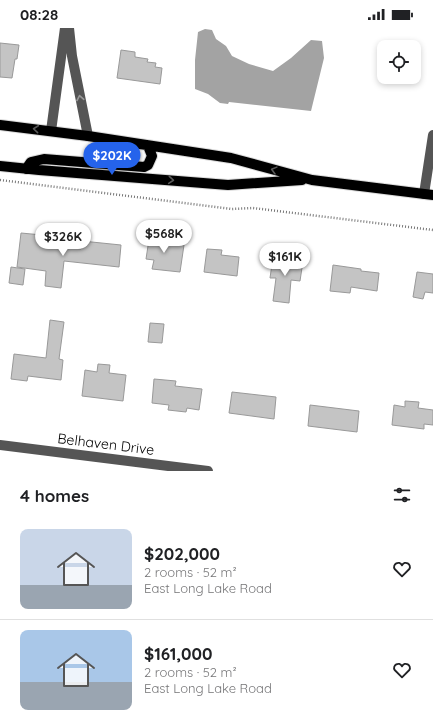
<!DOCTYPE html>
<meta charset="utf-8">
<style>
:root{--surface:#fff;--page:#f6f6f6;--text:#202124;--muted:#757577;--line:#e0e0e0;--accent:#2563eb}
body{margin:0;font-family:Quicksand,sans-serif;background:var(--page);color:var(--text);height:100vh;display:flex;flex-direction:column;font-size:15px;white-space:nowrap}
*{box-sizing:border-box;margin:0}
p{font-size:13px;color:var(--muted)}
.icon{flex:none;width:22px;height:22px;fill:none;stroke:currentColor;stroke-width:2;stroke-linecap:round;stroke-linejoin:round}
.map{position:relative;height:443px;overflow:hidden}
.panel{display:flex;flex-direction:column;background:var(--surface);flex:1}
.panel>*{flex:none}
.buttons{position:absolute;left:377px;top:12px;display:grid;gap:8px}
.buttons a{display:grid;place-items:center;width:44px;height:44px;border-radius:8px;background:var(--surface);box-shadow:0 2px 6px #0003;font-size:20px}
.price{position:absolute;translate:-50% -34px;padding:0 9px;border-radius:14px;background:#fff;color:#222;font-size:13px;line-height:26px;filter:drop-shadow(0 1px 2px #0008)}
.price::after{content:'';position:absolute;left:50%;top:24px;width:12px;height:9px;margin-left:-6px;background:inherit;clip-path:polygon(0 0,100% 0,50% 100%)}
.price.active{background:var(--accent);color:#fff}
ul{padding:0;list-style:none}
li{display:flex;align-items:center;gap:12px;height:100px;padding:0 20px}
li+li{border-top:1px solid var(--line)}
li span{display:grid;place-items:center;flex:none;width:112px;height:80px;border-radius:8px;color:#555}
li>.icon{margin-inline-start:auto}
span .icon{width:48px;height:48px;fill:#fffc;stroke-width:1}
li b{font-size:17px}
h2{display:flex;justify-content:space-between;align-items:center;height:48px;padding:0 20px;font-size:17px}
.status{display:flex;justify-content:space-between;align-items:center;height:28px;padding:0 20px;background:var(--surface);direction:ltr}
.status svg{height:11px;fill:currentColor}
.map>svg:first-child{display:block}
</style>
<div class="status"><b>08:28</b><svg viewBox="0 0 49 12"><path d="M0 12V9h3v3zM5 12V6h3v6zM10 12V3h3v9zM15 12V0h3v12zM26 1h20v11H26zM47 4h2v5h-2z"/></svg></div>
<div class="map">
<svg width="433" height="443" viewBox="0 0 433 443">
<rect width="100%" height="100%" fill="#fff"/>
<path fill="#a3a3a3" d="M205,1l7,1 4,9 10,7 6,10 17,8 24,7 18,-13 20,-18 11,1 2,17 -13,53 -82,-9 -1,2 -8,-1 -12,-9 -13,-5v-29l3,-28z"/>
<path fill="#c4c4c4" stroke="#999" d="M0,15l19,2 -2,14h-2l-3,19 -12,-1z
M121,22l14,2v5l13,2 -1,3 9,1 -1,4 7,1 -2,16 -43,-6z
M21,205l21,2 -1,9 40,5 1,-8 39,4 -2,22 -55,-6 -3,27 -16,-2 1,-15 -29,-4z
M150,205l16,2 -1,8 19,2 -4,27 -28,-3 2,-9 -8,-1z
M207,221l15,1 -1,5 18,2 -2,19 -33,-4z
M273,229l30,4 -3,20 -9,-1 -2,23 -16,-2 3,-23h-6z
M333,237l28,4v2l18,2 -2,18 -26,-4 -1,6 -20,-2z
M11,239l14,2 -2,16 -14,-2z
M417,244l16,2v19l-8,-1 -2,7 -10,-2z
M50,292l14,2 -5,37 4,1 -2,20 -33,-4 -1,5 -16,-2 3,-25 32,4z
M150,295l14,1 -2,19 -14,-1z
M98,336l12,1 -1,8 17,2 -3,26 -41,-5 3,-26 12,2z
M154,351l22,2 -1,5 27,3 -3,21 -12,-2 -1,4 -18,-2 1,-5 -17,-2z
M232,364l44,5 -2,22 -45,-6z
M405,373l14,1 -1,6 15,2v15l-9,-1v5l-32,-4 2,-20 11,2z
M310,377l49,6 -2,21 -49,-6z"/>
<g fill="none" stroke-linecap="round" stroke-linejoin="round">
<defs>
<path id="major" d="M0,97l88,11 143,22 81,22 121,15
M0,138l39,4 189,15 74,-5
M26,141l5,-7 13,-3 100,8 4,-2 4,-9 -4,-10"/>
</defs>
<use href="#major" stroke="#dbdbdb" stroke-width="12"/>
<path stroke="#777" stroke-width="2.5" stroke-dasharray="1 2" stroke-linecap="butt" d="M0,152l232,29 21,-1 180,22"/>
<path stroke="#555" stroke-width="10" d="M69,0l3,28 16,80
M51,103l14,-103
M424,166l9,-59
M0,417l208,26"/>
<use href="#major" stroke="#000" stroke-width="10"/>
</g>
<defs><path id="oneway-chevron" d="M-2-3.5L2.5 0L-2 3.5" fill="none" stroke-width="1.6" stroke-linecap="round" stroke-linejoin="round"/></defs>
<use stroke="#999" href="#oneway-chevron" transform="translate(80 70) rotate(-101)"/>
<g stroke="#595959">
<use href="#oneway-chevron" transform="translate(36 101) rotate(-174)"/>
<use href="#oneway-chevron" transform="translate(274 142) rotate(-165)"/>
<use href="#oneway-chevron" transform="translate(171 152) rotate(5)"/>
</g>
<g text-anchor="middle" stroke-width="3" stroke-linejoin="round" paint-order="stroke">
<g font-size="14" fill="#000" stroke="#fff">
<text transform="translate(106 416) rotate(7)" y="5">Belhaven Drive</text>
</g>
</g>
</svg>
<div class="buttons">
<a><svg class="icon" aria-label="locate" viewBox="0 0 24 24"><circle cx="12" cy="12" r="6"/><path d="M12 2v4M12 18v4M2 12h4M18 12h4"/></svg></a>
</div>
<b class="price active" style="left:112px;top:148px">$202K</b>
<b class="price" style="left:164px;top:226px">$568K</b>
<b class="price" style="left:63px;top:229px">$326K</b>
<b class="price" style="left:285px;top:249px">$161K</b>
</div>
<section class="panel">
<h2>4 homes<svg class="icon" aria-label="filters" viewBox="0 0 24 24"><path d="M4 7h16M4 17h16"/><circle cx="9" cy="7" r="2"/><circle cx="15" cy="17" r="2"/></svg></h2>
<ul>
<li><span style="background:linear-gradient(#c9d6e8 70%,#9aa5b1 0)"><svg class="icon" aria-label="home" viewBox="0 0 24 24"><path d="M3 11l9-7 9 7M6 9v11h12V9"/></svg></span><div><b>$202,000</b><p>2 rooms · 52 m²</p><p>East Long Lake Road</p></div><svg class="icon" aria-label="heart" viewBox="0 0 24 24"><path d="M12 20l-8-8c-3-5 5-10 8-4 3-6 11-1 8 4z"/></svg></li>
<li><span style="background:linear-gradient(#a9c7e8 65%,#9aa5b1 0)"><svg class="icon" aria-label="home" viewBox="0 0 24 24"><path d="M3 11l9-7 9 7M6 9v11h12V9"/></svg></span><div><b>$161,000</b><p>2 rooms · 52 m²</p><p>East Long Lake Road</p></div><svg class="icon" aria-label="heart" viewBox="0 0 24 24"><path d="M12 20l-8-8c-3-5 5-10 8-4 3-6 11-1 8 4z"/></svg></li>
</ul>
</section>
